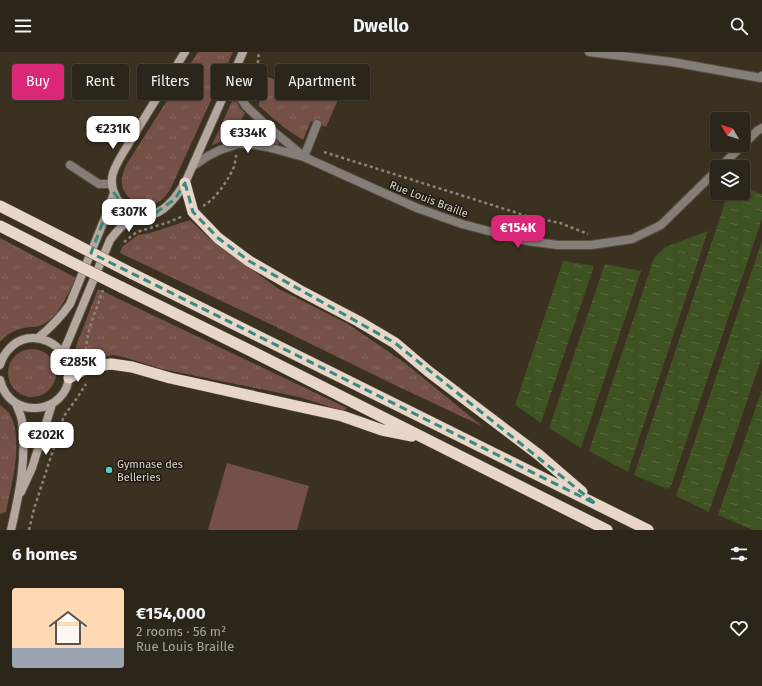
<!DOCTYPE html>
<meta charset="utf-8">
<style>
:root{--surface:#2c2519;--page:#383126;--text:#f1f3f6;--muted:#a6a5a2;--line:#484238;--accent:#db2777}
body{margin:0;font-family:"Fira Sans",sans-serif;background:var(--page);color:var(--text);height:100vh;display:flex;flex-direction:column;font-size:15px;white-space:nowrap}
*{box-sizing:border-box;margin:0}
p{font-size:13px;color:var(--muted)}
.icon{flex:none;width:22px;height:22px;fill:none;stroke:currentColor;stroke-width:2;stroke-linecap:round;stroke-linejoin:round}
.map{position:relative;height:478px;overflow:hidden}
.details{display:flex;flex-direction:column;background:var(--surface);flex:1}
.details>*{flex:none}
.banner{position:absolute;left:12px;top:12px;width:400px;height:36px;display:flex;gap:8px}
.needle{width:26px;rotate:309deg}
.buttons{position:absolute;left:710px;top:60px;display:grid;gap:8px}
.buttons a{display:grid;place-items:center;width:40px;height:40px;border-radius:4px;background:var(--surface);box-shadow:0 1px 3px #0004,0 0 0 1px var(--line);font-size:20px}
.price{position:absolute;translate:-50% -34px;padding:0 9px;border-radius:8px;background:#fff;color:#222;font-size:13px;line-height:26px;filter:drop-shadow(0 1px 2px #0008)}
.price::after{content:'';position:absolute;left:50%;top:24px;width:12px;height:9px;margin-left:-6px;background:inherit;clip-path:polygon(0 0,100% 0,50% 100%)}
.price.on{background:var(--accent);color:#fff}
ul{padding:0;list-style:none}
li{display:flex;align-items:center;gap:12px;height:100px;padding:0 12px}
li+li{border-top:1px solid var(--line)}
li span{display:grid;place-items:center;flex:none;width:112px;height:80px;border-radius:4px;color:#555}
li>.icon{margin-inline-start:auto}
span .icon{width:48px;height:48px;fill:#fffc;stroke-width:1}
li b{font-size:17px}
h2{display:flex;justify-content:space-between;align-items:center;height:48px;padding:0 12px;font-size:17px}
.chip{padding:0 14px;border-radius:4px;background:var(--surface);box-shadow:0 1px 3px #0004,0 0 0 1px var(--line);font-size:14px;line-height:36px}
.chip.on{background:var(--accent);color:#fff}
header{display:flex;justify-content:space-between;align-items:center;height:52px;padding:0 12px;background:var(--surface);font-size:18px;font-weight:700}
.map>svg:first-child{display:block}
</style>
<header><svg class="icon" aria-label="menu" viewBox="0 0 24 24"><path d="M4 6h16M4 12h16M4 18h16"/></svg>Dwello<svg class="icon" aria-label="search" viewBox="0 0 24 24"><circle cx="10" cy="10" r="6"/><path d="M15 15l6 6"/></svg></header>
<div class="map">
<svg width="762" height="478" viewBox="0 0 762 478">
<defs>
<pattern id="grass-tufts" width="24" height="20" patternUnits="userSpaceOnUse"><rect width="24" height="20" fill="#745047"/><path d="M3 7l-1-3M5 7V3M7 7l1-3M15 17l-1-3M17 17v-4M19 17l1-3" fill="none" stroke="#876860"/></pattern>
<pattern id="water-ripples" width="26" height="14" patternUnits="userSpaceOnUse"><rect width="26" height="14" fill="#3f5221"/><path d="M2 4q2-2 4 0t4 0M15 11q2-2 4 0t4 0" fill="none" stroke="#5a6a40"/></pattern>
</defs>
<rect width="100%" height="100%" fill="#3a3121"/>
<path fill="url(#grass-tufts)" d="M198,0h35l-63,138c-3,3 -6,9 -10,11 -13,7 -31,3 -37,-12 -3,-8 0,-16 3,-24z
M261,23l77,25 -12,27 -15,-6 -8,19 -17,-11 -27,-23z
M234,45l6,11 5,5 -7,12 -3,14 -11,2 -12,4z
M251,67l28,24 -1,2 -36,-7 2,-5z
M190,168l21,20 68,49 69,35 57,39 77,63 -83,-39 -133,-65 -146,-69 2,-6 16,-12 12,-2z
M0,186l76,40c-9,17 -17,41 -37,48 -3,1 -6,1 -9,1 -11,1 -23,6 -30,15z
M98,237l249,119 -4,3 -44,-14 -137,-28 -35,-11 -14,-3 -14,2 -23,8 -1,-7 1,-12z
M8 321a24 24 0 1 1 48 0a24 24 0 1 1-48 0Z
M0,353c3,3 7,5 9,8 16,25 2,73 -3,99l-6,2z"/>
<path fill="#745047" d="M227,411l82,23 -12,44h-89z"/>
<path fill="url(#water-ripples)" d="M743,136l19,6v25l-91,267 -4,3 -33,-14 94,-282h15z
M708,179l-80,241 -39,-21 65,-193 11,-11z
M762,189v116l-53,155 -33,-16z
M563,209l31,5 -53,157 -26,-18z
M605,212l36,7 -60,177 -32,-20z
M762,338v140h-9l-35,-15z"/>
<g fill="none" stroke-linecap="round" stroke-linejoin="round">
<defs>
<path id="service" d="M304,105l13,-33
M70,113l29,19h13"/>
<path id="minor" d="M589,0l83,10 89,16 1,-2"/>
<path id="tertiary" d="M233,25l5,17 8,12 21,20 23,19 12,10
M743,93l14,-14 5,-3
M193,114l15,-10 12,-6 18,-6h13l16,3 37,10 113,51 45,16 65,17 31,4h33l41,-6 29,-14 56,-55
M720,115l23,-22"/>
<path id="secondary" d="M140,163c-4,-2 -8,-3 -12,-5 -12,-8 -19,-23 -15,-37 3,-9 8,-17 13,-25l59,-96
M38,286c12,-10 23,-21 32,-34l37,-91 7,-20
M63,301l47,-113c8,-10 18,-23 32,-25 4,-1 9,0 12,-1 14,-5 24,-20 31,-31l58,-131
M0,313c2,-6 4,-11 9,-16 21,-24 61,-6 60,26 -1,39 -59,47 -69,5
M21,440l11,-24 20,-64
M11,478c8,-35 16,-72 11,-109 -1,-6 -4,-12 -6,-17"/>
<path id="trunk" d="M185,131l8,29 25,26 31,23 50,29 59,31 37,22 33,28 111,84 43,37
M0,154l71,36
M0,174l63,32
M131,221l517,257
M121,235l130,64 356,179
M69,326l20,-11 22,-3 21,3 38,11 172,38 40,14 30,6"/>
</defs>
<use href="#service" stroke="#574f40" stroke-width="10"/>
<use href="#minor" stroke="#574f40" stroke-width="10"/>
<use href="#tertiary" stroke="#574f40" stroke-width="10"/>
<use href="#secondary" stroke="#574f40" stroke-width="10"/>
<use href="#trunk" stroke="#574f40" stroke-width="12"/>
<path stroke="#8b8477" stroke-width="2.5" stroke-dasharray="3 3" stroke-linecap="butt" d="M254,47l5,-47
M240,82l5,-14
M324,100l203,64 33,7 28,11
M203,154c13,-7 27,-28 32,-42 0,-3 1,-6 1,-9
M124,190l13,-10 32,-10 14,-6
M86,304c-1,-23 10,-45 17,-66
M29,478l5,-21 30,-93 13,-18 9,-14"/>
<use href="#service" stroke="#857d77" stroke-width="8"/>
<use href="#minor" stroke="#857d77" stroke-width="8"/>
<use href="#tertiary" stroke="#857d77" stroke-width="8"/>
<use href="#secondary" stroke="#b4a79e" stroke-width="8"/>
<use href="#trunk" stroke="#e8d6c8" stroke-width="11"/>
<defs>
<path id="trunk-bridge" d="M71,190l60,31
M63,206l58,29"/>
</defs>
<use href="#trunk-bridge" stroke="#574f40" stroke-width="12" stroke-linecap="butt"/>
<use href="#trunk-bridge" stroke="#e8d6c8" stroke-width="11"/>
</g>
<path fill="none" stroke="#388981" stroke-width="3" stroke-dasharray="8 5" stroke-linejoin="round" d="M185,131l8,29 25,26 31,23 146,82 201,161 -505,-251 23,-60 15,18 11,4 14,-1 21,-15z"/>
<circle fill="#52cdcf" stroke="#1e1a12" stroke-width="1.5" cx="109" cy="418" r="4"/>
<g text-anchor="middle" stroke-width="3" stroke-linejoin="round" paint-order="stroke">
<g font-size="11" fill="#dcd7cd" stroke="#1e1a12">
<text transform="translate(429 147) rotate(21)" y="4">Rue Louis Braille</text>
</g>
<g font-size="11" fill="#dcd7cd" stroke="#1e1a12" text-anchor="start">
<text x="117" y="416">Gymnase des<tspan x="117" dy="13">Belleries</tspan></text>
</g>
</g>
</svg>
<div class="buttons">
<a><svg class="needle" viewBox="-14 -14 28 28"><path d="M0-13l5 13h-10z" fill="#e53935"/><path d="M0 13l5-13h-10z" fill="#a6a5a2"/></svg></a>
<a><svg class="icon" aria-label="layers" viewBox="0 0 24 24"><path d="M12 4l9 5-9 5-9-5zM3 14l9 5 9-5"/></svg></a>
</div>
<b class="price" style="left:113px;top:98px">€231K</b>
<b class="price" style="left:248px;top:102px">€334K</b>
<b class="price" style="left:129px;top:181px">€307K</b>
<b class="price on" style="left:518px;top:197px">€154K</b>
<b class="price" style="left:78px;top:331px">€285K</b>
<b class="price" style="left:46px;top:404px">€202K</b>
<div class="banner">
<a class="chip on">Buy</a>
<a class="chip">Rent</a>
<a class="chip">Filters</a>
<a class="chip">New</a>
<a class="chip">Apartment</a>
</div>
</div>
<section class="details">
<h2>6 homes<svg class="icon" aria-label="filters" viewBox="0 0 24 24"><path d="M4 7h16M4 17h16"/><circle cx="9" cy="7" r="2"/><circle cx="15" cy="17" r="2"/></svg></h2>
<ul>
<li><span style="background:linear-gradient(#ffd9b3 75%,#9aa5b1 0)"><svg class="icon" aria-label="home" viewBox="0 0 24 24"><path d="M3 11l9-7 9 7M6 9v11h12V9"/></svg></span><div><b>€154,000</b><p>2 rooms · 56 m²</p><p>Rue Louis Braille</p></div><svg class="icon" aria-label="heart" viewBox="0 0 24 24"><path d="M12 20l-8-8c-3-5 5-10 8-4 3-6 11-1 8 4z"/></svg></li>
</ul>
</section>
